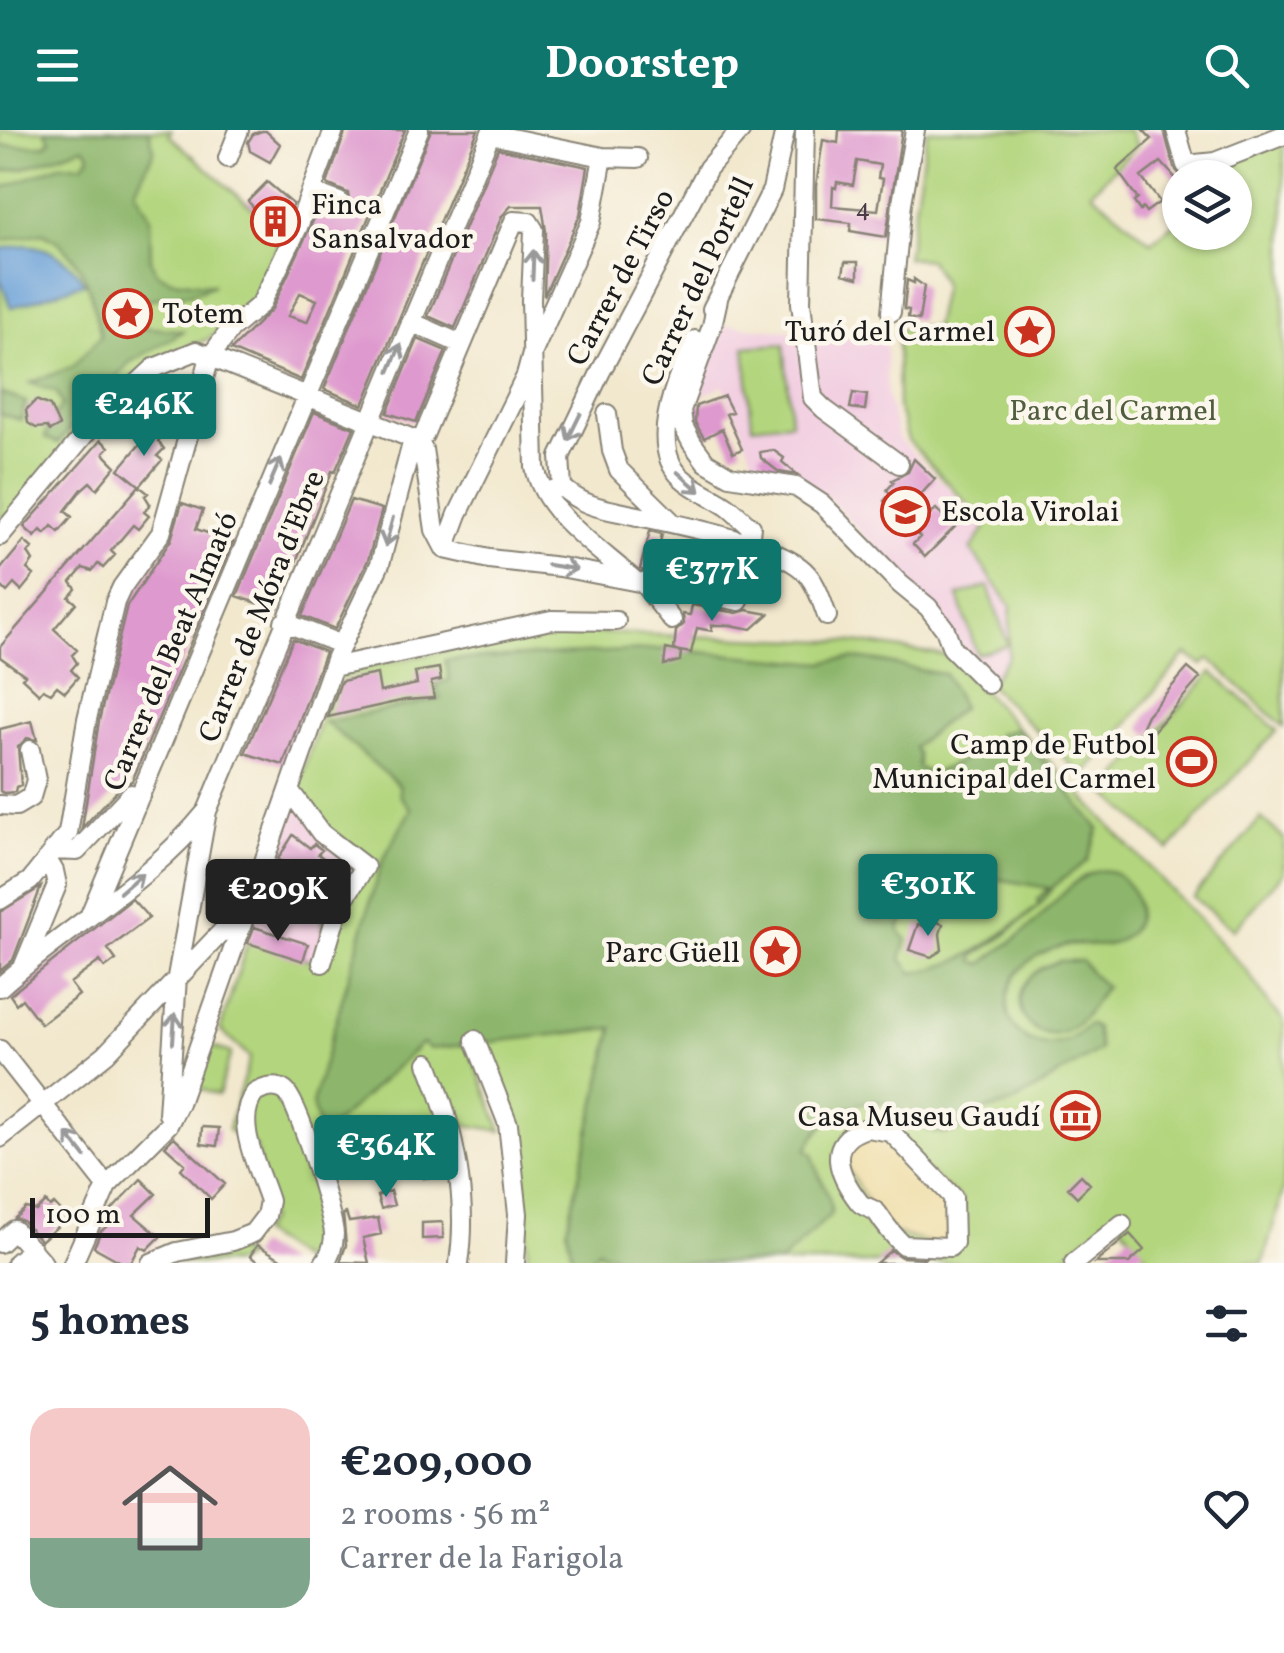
<!DOCTYPE html>
<meta charset="utf-8">
<style>
:root{--surface:#fff;--page:#f2f2f3;--text:#1f2937;--muted:#747a83;--line:#e0e1e3;--accent:#0f766e}
body{margin:0;font-family:Vollkorn,serif;background:var(--page);color:var(--text);height:100vh;display:flex;flex-direction:column;font-size:38px;white-space:nowrap}
*{box-sizing:border-box;margin:0}
p{font-size:32px;color:var(--muted)}
.icon{flex:none;width:55px;height:55px;fill:none;stroke:currentColor;stroke-width:2;stroke-linecap:round;stroke-linejoin:round}
.map{position:relative;height:1133px;overflow:hidden}
.sheet{display:flex;flex-direction:column;background:var(--surface);flex:1}
.sheet>*{flex:none}
.tools{position:absolute;left:1162px;top:30px;display:grid;gap:20px}
.tools a{display:grid;place-items:center;width:90px;height:90px;border-radius:50%;background:var(--surface);box-shadow:0 2px 8px #0004;font-size:50px}
.scale{position:absolute;left:30px;bottom:25px;width:180px;box-sizing:border-box;padding-left:10px;border:5px solid #1c1c1c;border-top:0;font-size:28px;line-height:35px;white-space:nowrap;color:#1c1c1c;-webkit-text-stroke:8px #fbf7ec;paint-order:stroke}
.price{position:absolute;translate:-50% -85px;padding:0 22px;border-radius:10px;background:var(--accent);color:#fff;font-size:32px;line-height:65px;filter:drop-shadow(0 2px 5px #0008)}
.price::after{content:'';position:absolute;left:50%;top:60px;width:30px;height:22px;margin-left:-15px;background:inherit;clip-path:polygon(0 0,100% 0,50% 100%)}
.price.active{background:#222;color:#fff}
ul{padding:0;list-style:none}
li{display:flex;align-items:center;gap:30px;height:250px;padding:0 30px}
li+li{border-top:2px solid var(--line)}
li span{display:grid;place-items:center;flex:none;width:280px;height:200px;border-radius:30px;color:#555}
li>.icon{margin-inline-start:auto}
span .icon{width:120px;height:120px;fill:#fffc;stroke-width:1}
li b{font-size:42px}
h2{display:flex;justify-content:space-between;align-items:center;height:120px;padding:0 30px;font-size:42px}
header{display:flex;justify-content:space-between;align-items:center;height:130px;padding:0 30px;background:var(--accent);color:#fff;font-size:45px;font-weight:700}
.map>svg:first-child{display:block}
</style>
<header><svg class="icon" aria-label="menu" viewBox="0 0 24 24"><path d="M4 6h16M4 12h16M4 18h16"/></svg>Doorstep<svg class="icon" aria-label="search" viewBox="0 0 24 24"><circle cx="10" cy="10" r="6"/><path d="M15 15l6 6"/></svg></header>
<div class="map">
<svg width="1284" height="1133" viewBox="0 0 1284 1133">
<rect width="100%" height="100%" fill="#fbf7ec"/>
<filter id="ink" filterUnits="userSpaceOnUse"><feTurbulence type="fractalNoise" baseFrequency=".01" numOctaves="2"/><feDisplacementMap in="SourceGraphic" scale="20" xChannelSelector="R" yChannelSelector="G"/><feConvolveMatrix kernelMatrix="1 2 1 2 8 2 1 2 1" color-interpolation-filters="sRGB"/></filter>
<filter id="wash" filterUnits="userSpaceOnUse"><feTurbulence type="fractalNoise" baseFrequency=".0048" numOctaves="4" result="noise"/><feDisplacementMap in="SourceGraphic" scale="40" xChannelSelector="R" yChannelSelector="G"/><feGaussianBlur stdDeviation="2.25" result="paint"/><feColorMatrix in="noise" values="0 0 0 0 0 0 0 0 0 0 0 0 0 0 0 0 0 1.4 0 .05"/><feComposite in="paint" operator="in"/></filter>
<g filter="url(#wash)">
<rect width="100%" height="100%" fill="#f2e8ce"/>
<path fill="#f2cfe1" d="M719,194l167,16 1,55 12,44 88,87 24,63 -1,66 -16,20 -7,-1 -27,-28 -67,-80 -67,-70 -70,-30 -33,-81 -31,16z
M294,674l63,64 -40,95 -69,-22z"/>
<path fill="#b2d57d" stroke="#67784c" stroke-width="2.5" d="M0,0h171l-2,5 114,100 -29,66 -46,38 -50,20 -158,171z
M927,0h202l8,16 -46,46 60,50 29,-24v14h55v-54l-34,-2 83,-37v588l-74,-68 -8,6 -16,-11 -103,122 -95,-92 20,-27 3,-51 -40,-56 16,-25 -79,-85 -10,-33 -1,-77 37,-3 9,-43 -13,-24 -23,-2z
M784,214l7,78 -39,4 -7,-79z
M988,456l20,59 -31,9 -19,-58z
M540,501l315,11 95,14 297,315 24,36 13,13v167l-21,76h-111l-38,-47 -58,47h-528l-8,-138 -34,-81 -18,2 34,85 -59,-10 -138,42 15,36 7,47 -11,17h-10l-46,-30 9,-13 -14,-74 -27,-16 22,-73 -30,-27 28,-89 69,22 7,-22 -1,-22 4,-13 30,-38 -43,-49 -16,-32 38,-114z
M1212,542l65,58 -108,120 -65,-59z
M1261,688l23,20v34l-51,58 -40,-33z
M210,916l21,7 -13,42 -21,-7z
M234,1119l12,8 -9,6h-60z"/>
<path fill="#8db66c" stroke="#546944" stroke-width="2.5" fill-rule="evenodd" d="M44,0h105l5,21 -19,39 15,26 1,44 6,13 14,7 43,5 -21,8 -56,8 -3,4 7,22 43,4 -55,32 -71,80 -13,-5 5,-15 12,-18 -5,-13 -27,-9 42,-16 29,-31c-10,-42 -16,-83 -58,-103l-43,8v-52l60,-24 23,-1 6,-6v-6l-6,-5 -59,21 -24,4v-26l45,-1 6,-5z
M0,263l26,9 -5,18 -21,-6z
M666,519l156,14c46,-13 79,7 123,11l17,33 -48,40 4,8v13l15,6 29,-14 11,-10 12,1 14,-17 18,-5 82,100 -12,32 -35,26 -10,16 -39,34 -29,19v5l8,3c16,-13 33,-24 48,-37 23,-20 64,-82 96,-45 21,24 12,57 -19,63 -8,2 -15,0 -23,-1 -23,-1 -53,10 -67,30 -34,51 26,99 72,50l7,4 4,22 -89,54 -35,9 1,8c-15,8 -25,15 -43,11 -13,-3 -20,-15 -32,-22 -37,-22 -79,4 -95,40l6,4c2,21 20,40 18,60l-51,49h-160l-8,-9h-10l-4,-4 -10,13h-15l-6,-35 46,-200 -183,21 -8,-6 -101,94 -9,-33 70,-243 29,-52 -11,-13 -1,-11 -74,-63 115,-23 -5,-15 15,-4 -5,-20zM959,742l89,16 -10,11v7c-39,32 -74,60 -125,67l-12,-15 6,-18 -7,-8v-7l41,-42z
M1060,831h22l10,14 13,11c-9,14 -20,34 -34,43 -44,25 -84,-47 -11,-68z"/>
<path fill="#eeda9e" stroke="#857b5d" stroke-width="2.5" d="M870,995l92,75 -8,49 -69,-18 -48,-80z"/>
<path fill="#6ba1d8" stroke="#445e7a" stroke-width="2.5" d="M26,115c26,3 45,15 58,38l-73,25 -11,-29v-30z"/>
<g id="blocks">
<path fill="#de99ce" fill-rule="evenodd" d="M346,0h59l-104,250 -70,-30 41,-41 47,-101 21,6 10,-7 -2,-14 -21,-9zM300,163l17,7 -10,22 -19,-6z
M431,0h47l-115,275 -39,-16z
M839,0h63l-16,107 -36,-6 1,-8 -35,-4v-33l7,-46 15,3zM857,31l23,4 -2,13 5,1 -5,31 -46,-4 1,-19 3,1 1,-6 16,3z
M1143,0h21l10,38 9,10h-3v5l-19,-21 -20,15 19,25 -14,10 -3,-4 -3,3 -6,-9 4,-3 -21,-29 35,-31z
M262,1h4l14,13 -10,18 -20,-11 -2,-9 5,-8z
M498,18l90,19 -8,48 -36,81 2,-65 -4,-25h-31l-9,10 -47,112 -27,-12z
M267,52l26,22 -14,33 -31,-36z
M845,132h13v16l-15,-4z
M914,149l10,7 -5,34 -11,-2 1,-8 -5,-1 3,-29 7,3z
M418,209l28,12 -30,71 -29,-9z
M169,246l9,8 -3,3 5,7 -2,12 -11,13 -20,-17z
M853,263l14,2 -2,15 -15,-2z
M724,266l8,16 -6,2 16,35 -9,4 -11,-24 -18,9 -9,-16 1,-16z
M36,270l14,6 9,20 -9,5 -3,-4 -11,1 -8,-5 -2,-13z
M314,282l40,16 -19,44 -3,-1 -55,139 -40,-14z
M152,300l9,8 -3,3 6,8 -7,7 5,4 -22,26 -21,-17z
M101,310l8,7 -5,5 2,4 10,10 -19,23 -7,-7 -8,7 -17,22 7,6 -13,15 -7,-6 -7,8 -4,-4 -6,7 -11,-10z
M773,320l11,8 -2,4 16,13 -19,-3 -18,-14 -1,-6z
M914,329l21,20 -21,23 14,15 8,-8 6,6 7,-7 12,13 -36,36 -12,-13 7,-7 -36,-36 6,-7 -3,-4 7,-8 -2,-2 16,-8z
M139,356l9,7 -3,3 5,8 -6,8 5,4 -11,13 -5,-4 -22,26 4,4 -12,13 -5,-4 -6,7 -9,-3 -12,14 5,7 -7,8 7,6 -22,26 23,21 -5,5 5,8 -6,7 7,7 -13,15 -8,-6 -6,7 -8,-4 -4,5 -17,-16 3,-3 -25,-18v-10z
M351,370l31,9 -14,51 -33,69 -33,-13z
M182,373l21,7 -7,19 37,13 -101,239 -10,4 -40,43 17,-107 28,-115 44,-66z
M650,401l12,3 -9,38 -13,-3z
M24,411l8,7 -4,5 5,8 -6,8 7,6 -13,16 -7,-7 -7,8 -7,-7v-15z
M692,475l45,8 10,-3 22,4 -17,15 -22,-4h-18v6l-15,-3 -6,25 -17,-3 2,-19 8,-7 -1,-10 7,1z
M293,509l32,13 -42,113 -38,-12z
M666,519l15,3 -1,9 -16,4z
M439,538l2,12 -10,2 3,16 -29,2 -77,17 13,-36 36,-7 3,18 37,-8 -2,-12z
M1188,538l12,10 -51,58 -8,-8 6,-13z
M32,591l5,19 -10,-2 -9,9 3,38 -5,2 -1,5 -11,1 -4,-2v-62z
M293,705l17,13 4,-4 8,6 -4,4 27,21 -16,23 -51,-39z
M41,757l-28,73 -13,11v-59z
M132,769l17,19 -41,31 8,11 -11,8 -5,-7 -30,22 9,12 -38,29 -19,-25 -6,5 -6,-9z
M929,789l14,5 -3,10 2,16 -11,7 -22,-7 9,-26 8,3z
M254,797l54,17 -5,17 -55,-18z
M1075,970l6,1 10,18 -4,4 2,3 -10,6 -3,-5 -6,3 -11,-19z
M202,997l17,1 -2,18 -16,-2z
M413,1002l25,1 3,15 -41,-2 -4,-11 11,1z
M174,1007l51,47 -14,15 -30,-30 4,-5 -20,-18z
M355,1022l6,23 -16,5 -8,-24z
M439,1029l4,16 -19,3 -2,-15z
M1081,1045l9,9 -13,13 -9,-9z
M141,1049l15,15 -22,21 26,22 -13,13 -7,-4 -9,17h-8l-29,-16 7,-16 14,-11 -6,-7z
M390,1061l4,14 -13,4 -4,-13z
M46,1072l4,5 4,-3 13,14 -26,23 -18,-20 -8,-3 11,-10 10,3z
M346,1083l3,9 29,-4 3,16 -18,4 6,25 -29,-1 6,-17 -3,-31z
M443,1092v16l-21,1v-16z
M1130,1104l14,16 -15,13h-34z
M257,1115l14,8 16,10h-28l-9,-7z
M891,1120l10,7 24,1 -5,5h-44z"/>
</g>
</g>
<g filter="url(#ink)">
<use href="#blocks" fill-opacity="0" stroke="#878275" stroke-width="2.5"/>
<g fill="none" stroke-linecap="round" stroke-linejoin="round">
<defs>
<path id="minor" d="M805,0l-4,173 12,95 11,11 75,55
M1176,0l10,35 29,-3 69,-27
M491,4l112,23 35,1
M228,28l11,-28
M318,64l21,8
M718,169l-6,27 -31,84 2,16 9,17 14,19 24,14 66,11 26,17 78,80 28,23 17,22 7,19 36,36
M712,179l60,-119 13,-60
M891,182l11,-109 13,-73
M411,192l50,22
M695,210c-17,34 -49,106 -13,138 14,13 31,18 46,29 8,6 15,14 23,20l-2,17
M607,284l5,37 7,19 54,53
M418,311l5,8 12,81 10,19 44,10 71,8 179,34
M562,357c21,20 44,22 71,28 38,8 151,30 174,59 10,11 15,28 20,42
M546,362l16,-5 -2,-30 41,-86 107,-203 33,-38
M0,406l89,-107 65,-61 42,-17 222,90
M445,419l13,-35 68,-138 6,-22 59,-132 12,-65
M642,452l30,38
M284,492l58,23
M333,537l218,-47 65,1
M290,661l31,42 44,34 -26,39 -17,57
M0,675l16,1 15,-9 5,-17 -6,-30
M53,720l24,1 54,-57
M0,770l30,-19 38,-48 19,-114 28,-117 7,-15 39,-54 49,-176 21,-28 30,-25 37,-77 36,-97
M89,787l330,-787
M24,835l33,-80 -3,-14 -7,-12
M0,857c67,-60 150,-105 207,-176
M475,910l33,84 10,90 -3,49
M0,920l107,136
M428,933c25,61 41,135 31,200
M168,984l9,-137 30,-166 285,-681
M867,998l24,4 62,65 1,46 -4,4 -47,-2c-10,-10 -18,-20 -25,-31 -5,-7 -15,-6 -19,-12 -20,-26 -36,-61 8,-74z
M0,1008l106,-84 143,-151
M0,1113l14,-13 29,33
M16,1133l16,-14
M73,1133l34,-77 61,-61 11,-22 157,-446 44,-93 31,-117 13,-12 90,-214 15,1 5,8 -3,70 4,167c9,47 64,81 99,113
M151,1133l26,-11 56,-11 20,-8 13,-17 3,-15c-9,-30 -37,-80 -14,-108 9,-5 20,-9 30,-2 13,9 48,124 49,143 0,12 -3,20 -10,29
M1074,1133l48,-39"/>
</defs>
<use href="#minor" stroke="#878275" stroke-width="22"/>
<use href="#minor" stroke="#fff" stroke-width="18"/>
</g>
<defs><path id="oneway-shaft" d="M-6 0H5M1.5-3L5.5 0L1.5 3" fill="none" stroke-width="1.6" stroke-linecap="round" stroke-linejoin="round" transform="scale(2.5)"/></defs>
<g stroke="#999">
<use href="#oneway-shaft" transform="translate(533 135) rotate(-88)"/>
<use href="#oneway-shaft" transform="translate(395 228) rotate(-67)"/>
<use href="#oneway-shaft" transform="translate(574 297) rotate(116)"/>
<use href="#oneway-shaft" transform="translate(275 342) rotate(-67)"/>
<use href="#oneway-shaft" transform="translate(689 352) rotate(41)"/>
<use href="#oneway-shaft" transform="translate(389 402) rotate(105)"/>
<use href="#oneway-shaft" transform="translate(562 437) rotate(9)"/>
<use href="#oneway-shaft" transform="translate(131 753) rotate(-41)"/>
<use href="#oneway-shaft" transform="translate(174 898) rotate(-86)"/>
<use href="#oneway-shaft" transform="translate(76 1015) rotate(-128)"/>
</g>
</g>
<defs>
<symbol id="building-ring" viewBox="-11 -11 22 22"><circle r="9.5" fill="#fbf7ec" stroke="#c8321e" stroke-width="1.5"/><path d="M-4-6H4V6H1V3H-1V6H-4ZM-2.5-4.3h1.7v1.8h-1.7ZM.8-4.3h1.7v1.8H.8ZM-2.5-1h1.7V.8h-1.7ZM.8-1h1.7V.8H.8Z" fill="#c8321e"/></symbol>
<symbol id="sight-ring" viewBox="-11 -11 22 22"><circle r="9.5" fill="#fbf7ec" stroke="#c8321e" stroke-width="1.5"/><path d="M0-6L1.8-2.2L6-1.7L2.9 1.2L3.7 5.4L0 3.3L-3.7 5.4L-2.9 1.2L-6-1.7L-1.8-2.2Z" fill="#c8321e"/></symbol>
<symbol id="school-ring" viewBox="-11 -11 22 22"><circle r="9.5" fill="#fbf7ec" stroke="#c8321e" stroke-width="1.5"/><path d="M0-5L7-2L0 1L-7-2ZM-4 1L0 2.5L4 1V4Q0 6-4 4Z" fill="#c8321e"/></symbol>
<symbol id="stadium-ring" viewBox="-11 -11 22 22"><circle r="9.5" fill="#fbf7ec" stroke="#c8321e" stroke-width="1.5"/><path d="M0-5a6.5 5 0 1 0 0 10a6.5 5 0 1 0 0-10ZM-3.5-1.8h7v3.6h-7Z" fill="#c8321e"/></symbol>
<symbol id="museum-ring" viewBox="-11 -11 22 22"><circle r="9.5" fill="#fbf7ec" stroke="#c8321e" stroke-width="1.5"/><path d="M0-6L6-3V-2H-6V-3ZM-5-1h2V3h-2ZM-1-1h2V3h-2ZM3-1h2V3H3ZM-6 4H6V6H-6Z" fill="#c8321e"/></symbol>
</defs>
<g fill-rule="evenodd">
<use href="#building-ring" x="248" y="64" width="55" height="55"/>
<use href="#sight-ring" x="100" y="156" width="55" height="55"/>
<use href="#sight-ring" x="1002" y="174" width="55" height="55"/>
<use href="#school-ring" x="878" y="354" width="55" height="55"/>
<use href="#stadium-ring" x="1164" y="604" width="55" height="55"/>
<use href="#sight-ring" x="748" y="794" width="55" height="55"/>
<use href="#museum-ring" x="1048" y="958" width="55" height="55"/>
</g>
<g text-anchor="middle" stroke-width="9" stroke-linejoin="round" paint-order="stroke">
<g font-size="25" fill="#4c3b48">
<text x="863" y="86">4</text>
</g>
<g font-size="30" fill="#1c1c1c" stroke="#fbf7ec" text-anchor="end">
<text x="311" y="84" text-anchor="start">Finca<tspan x="311" dy="34">Sansalvador</tspan></text>
<text x="162" y="193" text-anchor="start">Totem</text>
<text x="995" y="211">Turó del Carmel</text>
<text x="941" y="391" text-anchor="start">Escola Virolai</text>
<text x="1156" y="624">Camp de Futbol<tspan x="1156" dy="34">Municipal del Carmel</tspan></text>
<text x="740" y="832">Parc Güell</text>
<text x="1040" y="996">Casa Museu Gaudí</text>
</g>
<g font-size="30" fill="#1c1c1c" stroke="#fbf7ec">
<text transform="translate(620 147) rotate(-62)" y="10">Carrer de Tirso</text>
<text transform="translate(697 151) rotate(-65)" y="10">Carrer del Portell</text>
<text transform="translate(261 476) rotate(-68)" y="10">Carrer de Móra d'Ebre</text>
<text transform="translate(170 521) rotate(-67)" y="10">Carrer del Beat Almató</text>
</g>
<g font-size="30" fill="#505d3e" stroke="#fbf7ec">
<text x="1113" y="290">Parc del Carmel</text>
</g>
</g>
</svg>
<div class="tools">
<a><svg class="icon" aria-label="layers" viewBox="0 0 24 24"><path d="M12 4l9 5-9 5-9-5zM3 14l9 5 9-5"/></svg></a>
</div>
<div class="scale">100 m</div>
<b class="price" style="left:144px;top:329px">€246K</b>
<b class="price" style="left:712px;top:494px">€377K</b>
<b class="price" style="left:928px;top:809px">€301K</b>
<b class="price active" style="left:278px;top:814px">€209K</b>
<b class="price" style="left:386px;top:1070px">€364K</b>
</div>
<section class="sheet">
<h2>5 homes<svg class="icon" aria-label="filters" viewBox="0 0 24 24"><path d="M4 7h16M4 17h16"/><circle cx="9" cy="7" r="2"/><circle cx="15" cy="17" r="2"/></svg></h2>
<ul>
<li><span style="background:linear-gradient(#f6c9c9 65%,#7fa58c 0)"><svg class="icon" aria-label="home" viewBox="0 0 24 24"><path d="M3 11l9-7 9 7M6 9v11h12V9"/></svg></span><div><b>€209,000</b><p>2 rooms · 56 m²</p><p>Carrer de la Farigola</p></div><svg class="icon" aria-label="heart" viewBox="0 0 24 24"><path d="M12 20l-8-8c-3-5 5-10 8-4 3-6 11-1 8 4z"/></svg></li>
</ul>
</section>
